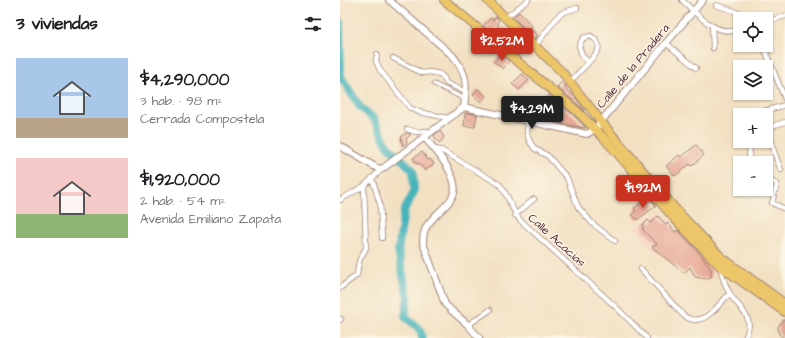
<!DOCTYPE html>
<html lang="es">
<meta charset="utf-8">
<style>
:root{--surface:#fff;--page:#f6f6f6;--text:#202124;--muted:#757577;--accent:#c8321e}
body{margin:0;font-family:"Architects Daughter",sans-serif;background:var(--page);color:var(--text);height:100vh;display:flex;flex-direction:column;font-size:15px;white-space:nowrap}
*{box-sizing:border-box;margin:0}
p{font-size:13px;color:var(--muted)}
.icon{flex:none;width:22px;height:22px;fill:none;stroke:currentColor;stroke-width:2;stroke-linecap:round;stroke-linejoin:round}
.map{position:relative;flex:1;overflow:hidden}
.details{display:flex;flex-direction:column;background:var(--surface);width:340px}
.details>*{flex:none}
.buttons{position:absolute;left:393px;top:12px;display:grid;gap:8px}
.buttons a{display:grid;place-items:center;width:40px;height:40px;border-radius:0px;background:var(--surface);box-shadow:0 1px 3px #0004;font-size:20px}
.price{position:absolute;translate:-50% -34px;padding:0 9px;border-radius:4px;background:var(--accent);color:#fff;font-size:13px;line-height:26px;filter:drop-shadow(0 1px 2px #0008)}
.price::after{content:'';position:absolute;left:50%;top:24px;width:12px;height:9px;margin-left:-6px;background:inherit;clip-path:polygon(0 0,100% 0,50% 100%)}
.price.on{background:#222;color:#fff}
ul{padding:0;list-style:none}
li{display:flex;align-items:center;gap:12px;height:100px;padding:0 16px}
li span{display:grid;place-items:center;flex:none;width:112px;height:80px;border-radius:0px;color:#555}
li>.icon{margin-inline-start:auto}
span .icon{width:48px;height:48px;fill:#fffc;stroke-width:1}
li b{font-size:17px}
h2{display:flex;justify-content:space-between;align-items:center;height:48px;padding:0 16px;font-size:17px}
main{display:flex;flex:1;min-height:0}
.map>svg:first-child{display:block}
</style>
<main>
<section class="details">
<h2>3 viviendas<svg class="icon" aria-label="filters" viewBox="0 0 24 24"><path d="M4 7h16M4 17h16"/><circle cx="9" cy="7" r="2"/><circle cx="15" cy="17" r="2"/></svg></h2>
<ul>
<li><span style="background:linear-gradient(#a9c7e8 75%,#b9a48a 0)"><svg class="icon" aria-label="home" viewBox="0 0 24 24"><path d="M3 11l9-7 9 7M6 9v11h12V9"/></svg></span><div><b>$4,290,000</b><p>3 hab. · 98 m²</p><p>Cerrada Compostela</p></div></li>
<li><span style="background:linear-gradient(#f6c9c9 70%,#8fb573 0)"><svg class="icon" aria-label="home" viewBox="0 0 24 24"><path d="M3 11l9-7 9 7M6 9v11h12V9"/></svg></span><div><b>$1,920,000</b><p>2 hab. · 54 m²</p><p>Avenida Emiliano Zapata</p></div></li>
</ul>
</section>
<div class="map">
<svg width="445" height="338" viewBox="0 0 445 338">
<rect width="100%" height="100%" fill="#fcf5e5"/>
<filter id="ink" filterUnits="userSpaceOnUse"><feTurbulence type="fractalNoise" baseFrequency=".025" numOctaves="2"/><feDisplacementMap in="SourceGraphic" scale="8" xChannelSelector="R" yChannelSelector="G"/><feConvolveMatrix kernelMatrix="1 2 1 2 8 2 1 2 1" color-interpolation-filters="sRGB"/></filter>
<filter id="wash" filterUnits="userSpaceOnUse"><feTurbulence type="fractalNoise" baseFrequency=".012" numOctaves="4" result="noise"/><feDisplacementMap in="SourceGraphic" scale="16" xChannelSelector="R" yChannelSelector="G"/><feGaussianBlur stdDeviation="0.9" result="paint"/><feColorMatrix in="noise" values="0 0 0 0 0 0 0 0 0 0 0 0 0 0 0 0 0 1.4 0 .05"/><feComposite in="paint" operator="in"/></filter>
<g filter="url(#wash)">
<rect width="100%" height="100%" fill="#f2e0c2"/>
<path fill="#f5d2c2" d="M321,211l16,20 -26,17 -17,-20z"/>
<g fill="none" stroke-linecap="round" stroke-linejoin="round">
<path stroke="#44b4bb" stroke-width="8" d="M0,22l1,55 19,30 14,12 13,26 26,25 1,22 -10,19 -6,40 10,47 -3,19 15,12 2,9"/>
</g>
<g id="blocks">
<path fill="#e7a997" d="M179,12l13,14 -2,2 8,8 -3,3 -22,-22z
M156,16l3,4 -2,3 2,2 -7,8 -9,-7 8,-8 2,2z
M173,32l13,13 -8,10 -14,-12z
M160,54l9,7 -6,8 -9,-7z
M182,74l7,6 -10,10 -7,-6z
M222,82l4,4 -1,2 10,9 10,14 -28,-24z
M138,89l8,7 -5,6 -8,-7z
M209,95l24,20 12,12v1l-52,-10z
M125,113l12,1 -2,13 -11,-1z
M100,131l4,6 -4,6 -4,-3 -2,-5z
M66,133l5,1 -5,5 1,4 -4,3 -2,-9z
M356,145l8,10 -12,11 -2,-2 -15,12 -9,-10 13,-11 2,2z
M82,152l6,8 2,-1 4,5 -9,7 -6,-8 -2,1 -4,-6z
M305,200l2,3 4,-3 5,6 -19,14 -5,-6 4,-3 -2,-3z
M318,216l8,9 2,-2 7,9 3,-2 23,25 11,16 -2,1 2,4 -5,3 -12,-2 -5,-10 -6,6 -32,-26 5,-3 -15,-15 2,-1 -2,-2 6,-6 3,3z
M445,319v19h-1l-5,-4 -1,-7 3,-5z"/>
</g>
</g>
<g filter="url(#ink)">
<use href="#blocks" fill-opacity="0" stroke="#9e8076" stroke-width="1"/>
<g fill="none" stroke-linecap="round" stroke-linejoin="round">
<defs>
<path id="pedestrian" d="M94,84l31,15
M426,177l11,7"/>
<path id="minor" d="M342,0c18,17 31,34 58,31
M376,5l21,7 4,7
M165,18l23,-18
M426,22l19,-6
M372,27l1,21
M396,32l4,-9
M326,43l30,25
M423,45l22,54
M195,46l24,-31 5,-3 13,-4
M37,54l-1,7 4,9 30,38 9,4 29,6
M53,58l29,15 8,-1 10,2 4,4 2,5 20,9
M230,82c7,-8 22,-22 27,-30 4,-6 0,-12 -6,-16l-8,2 -4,8 3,9 6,7
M411,115l34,-10
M188,120l-1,14 3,8 5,7 13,7 19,22 11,29 15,17 22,17
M67,129l9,3 11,-1 3,2
M94,149l7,1 58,34c10,11 12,26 21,36l96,87 31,31
M409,163l1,-22
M441,170c-5,-13 -12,-28 -10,-42l4,-3 10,-3
M32,178l8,26 2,34
M437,184l-5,19 13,6
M0,200l24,-14 18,-17
M175,215l19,-16
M380,266c2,9 5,20 10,28 10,16 26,23 15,44
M301,269l42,46c19,15 34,-8 47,-22
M0,288l17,-13 2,-14 7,-13 -2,-62
M0,320l1,-1
M128,325l22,-15"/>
<path id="tertiary" d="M49,0l64,56c15,19 14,28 11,51
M84,137c11,12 35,39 30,56 -2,8 -11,15 -17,21 -10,11 -14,14 -14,29l22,61 7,7 16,14 11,13
M0,146l37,22 5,1 82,-62 123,27 8,-5 71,-86 37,-43"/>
<path id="primary" d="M104,0l133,111 27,27 71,81 45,47 65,46
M147,0l75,72 41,52 74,87 44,46 64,47"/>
</defs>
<use href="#pedestrian" stroke="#9e8076" stroke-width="5"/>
<use href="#minor" stroke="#9e8076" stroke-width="6"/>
<use href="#tertiary" stroke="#9e8076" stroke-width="8"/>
<use href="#primary" stroke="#9e8076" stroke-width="10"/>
<use href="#pedestrian" stroke="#fff" stroke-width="3.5"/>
<use href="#minor" stroke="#fff" stroke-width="4.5"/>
<use href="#tertiary" stroke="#fff" stroke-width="6"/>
<use href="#primary" stroke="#ecc669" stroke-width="8"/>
</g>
</g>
<g text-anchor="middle" stroke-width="3" stroke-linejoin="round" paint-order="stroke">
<g font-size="12" fill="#4a1f2b" stroke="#fcf5e5">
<text transform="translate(293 66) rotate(-50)" y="4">Calle de la Pradera</text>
<text transform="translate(217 240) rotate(42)" y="4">Calle Acacias</text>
</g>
</g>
</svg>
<div class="buttons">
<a><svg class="icon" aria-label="locate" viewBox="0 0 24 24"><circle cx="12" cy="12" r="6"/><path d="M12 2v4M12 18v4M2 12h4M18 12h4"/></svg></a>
<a><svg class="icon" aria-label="layers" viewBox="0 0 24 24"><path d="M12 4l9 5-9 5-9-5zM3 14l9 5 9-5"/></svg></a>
<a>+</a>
<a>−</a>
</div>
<b class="price" style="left:162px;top:62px">$2.52M</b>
<b class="price on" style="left:192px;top:130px">$4.29M</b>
<b class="price" style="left:303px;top:209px">$1.92M</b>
</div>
</main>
